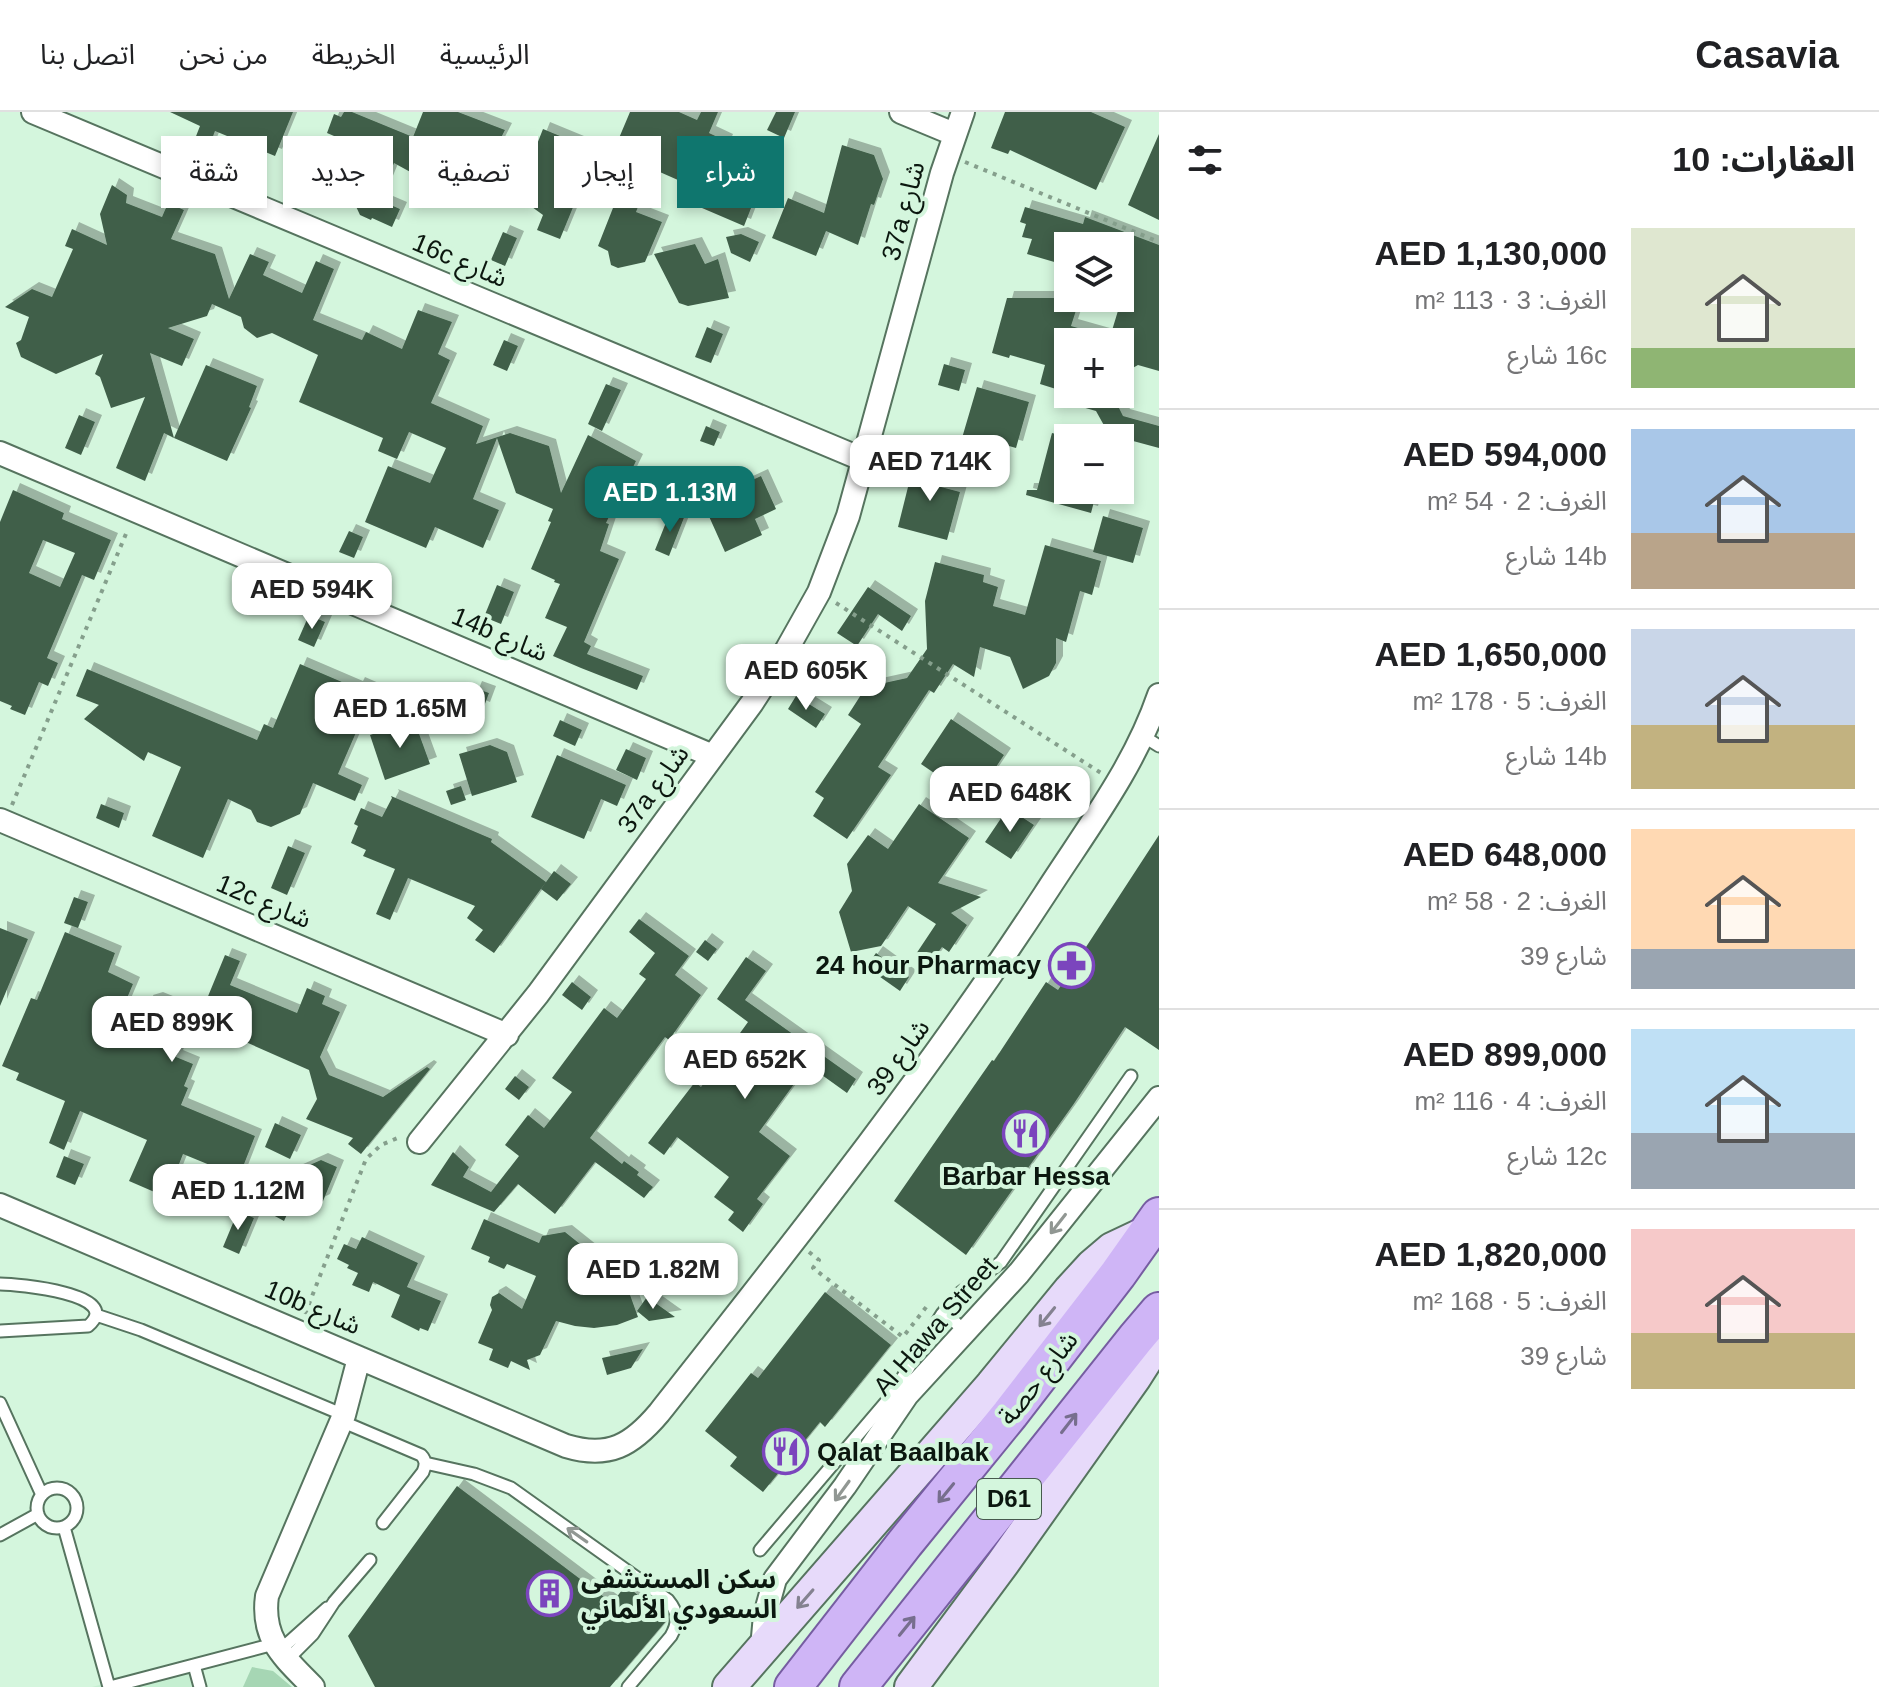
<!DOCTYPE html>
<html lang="ar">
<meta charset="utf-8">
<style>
:root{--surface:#fff;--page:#f6f6f6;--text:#202124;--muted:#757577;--line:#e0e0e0;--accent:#0f766e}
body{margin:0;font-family:Helvetica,"Noto Sans Arabic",sans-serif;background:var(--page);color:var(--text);direction:rtl;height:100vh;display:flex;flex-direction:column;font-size:30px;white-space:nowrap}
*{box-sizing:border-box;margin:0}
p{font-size:26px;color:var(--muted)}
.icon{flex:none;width:44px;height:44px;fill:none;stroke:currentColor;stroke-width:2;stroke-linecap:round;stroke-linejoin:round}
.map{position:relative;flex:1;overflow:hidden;direction:ltr}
.details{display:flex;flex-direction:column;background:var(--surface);width:720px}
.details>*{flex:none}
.banner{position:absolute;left:24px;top:24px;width:760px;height:72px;direction:rtl;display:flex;gap:16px}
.buttons{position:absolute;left:1054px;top:120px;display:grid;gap:16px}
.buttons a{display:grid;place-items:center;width:80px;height:80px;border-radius:0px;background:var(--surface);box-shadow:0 4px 12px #0003;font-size:40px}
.price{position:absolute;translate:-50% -68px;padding:0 18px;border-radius:16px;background:#fff;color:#222;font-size:26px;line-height:52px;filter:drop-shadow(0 2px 4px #0008)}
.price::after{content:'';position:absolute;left:50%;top:48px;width:24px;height:18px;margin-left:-12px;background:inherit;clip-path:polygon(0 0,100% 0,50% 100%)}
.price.on{background:var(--accent);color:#fff}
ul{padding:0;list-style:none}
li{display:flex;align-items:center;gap:24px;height:200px;padding:0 24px}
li+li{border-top:2px solid var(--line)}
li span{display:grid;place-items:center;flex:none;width:224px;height:160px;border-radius:0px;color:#555}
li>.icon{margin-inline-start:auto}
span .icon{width:96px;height:96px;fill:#fffc;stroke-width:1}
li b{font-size:34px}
h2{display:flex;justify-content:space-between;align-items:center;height:96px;padding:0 24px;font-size:34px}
.pill{padding:0 28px;border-radius:0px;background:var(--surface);box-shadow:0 4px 12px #0003;font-size:28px;line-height:72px}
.pill.on{background:var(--accent);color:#fff}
header{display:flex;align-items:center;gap:48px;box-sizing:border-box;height:112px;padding:0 40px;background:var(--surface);border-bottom:2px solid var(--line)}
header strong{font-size:38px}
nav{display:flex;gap:44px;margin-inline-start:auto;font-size:28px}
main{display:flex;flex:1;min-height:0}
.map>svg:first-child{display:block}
</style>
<header>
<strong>Casavia</strong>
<nav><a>الرئيسية</a><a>الخريطة</a><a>من نحن</a><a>اتصل بنا</a></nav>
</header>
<main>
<section class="details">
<h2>العقارات: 10<svg class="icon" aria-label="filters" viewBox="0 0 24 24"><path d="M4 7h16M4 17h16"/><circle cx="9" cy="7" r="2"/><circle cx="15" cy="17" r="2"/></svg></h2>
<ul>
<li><span style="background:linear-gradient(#dfe7d0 75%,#8fb573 0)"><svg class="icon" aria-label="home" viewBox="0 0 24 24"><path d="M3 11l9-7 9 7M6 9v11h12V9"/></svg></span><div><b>AED 1,130,000</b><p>الغرف: 3 · 113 m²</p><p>16c شارع</p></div></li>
<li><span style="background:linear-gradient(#a9c7e8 65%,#b9a48a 0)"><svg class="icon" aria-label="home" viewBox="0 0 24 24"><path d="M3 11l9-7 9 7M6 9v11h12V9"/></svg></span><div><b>AED 594,000</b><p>الغرف: 2 · 54 m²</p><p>14b شارع</p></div></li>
<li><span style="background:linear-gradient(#c9d6e8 60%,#c2b280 0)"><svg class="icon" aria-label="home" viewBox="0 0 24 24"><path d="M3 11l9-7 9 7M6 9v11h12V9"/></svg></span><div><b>AED 1,650,000</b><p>الغرف: 5 · 178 m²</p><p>14b شارع</p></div></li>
<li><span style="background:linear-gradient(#ffd9b3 75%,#9aa5b1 0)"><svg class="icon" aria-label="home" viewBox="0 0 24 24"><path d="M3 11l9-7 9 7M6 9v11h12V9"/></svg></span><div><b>AED 648,000</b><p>الغرف: 2 · 58 m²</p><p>شارع 39</p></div></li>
<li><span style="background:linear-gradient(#bfe0f5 65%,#9aa5b1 0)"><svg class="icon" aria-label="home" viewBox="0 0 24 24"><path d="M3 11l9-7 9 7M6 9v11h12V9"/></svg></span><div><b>AED 899,000</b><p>الغرف: 4 · 116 m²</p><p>12c شارع</p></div></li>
<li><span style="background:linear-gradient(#f6c9c9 65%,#c2b280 0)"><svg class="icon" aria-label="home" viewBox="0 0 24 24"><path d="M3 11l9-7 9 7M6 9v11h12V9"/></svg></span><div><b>AED 1,820,000</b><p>الغرف: 5 · 168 m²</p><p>شارع 39</p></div></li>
</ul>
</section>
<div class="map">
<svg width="1159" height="1575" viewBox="0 0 1159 1575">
<defs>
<filter id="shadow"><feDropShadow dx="7" dy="-7" stdDeviation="0" flood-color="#0004"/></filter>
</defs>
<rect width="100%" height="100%" fill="#d4f6dd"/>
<path fill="#c5efd1" d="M186,1550l6,25h-100z"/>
<path fill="#a6d6b4" d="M252,1555l21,4 19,16h-49z"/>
<path fill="#415f4a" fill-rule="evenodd" filter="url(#shadow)" d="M170,0h123l-18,44 -60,-25 -9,24 -15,-6 9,-23z
M344,0h8l61,25 10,-25h35l47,18 -21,41 -8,-3 -38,11 -4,6 -40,-22 -15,37 21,9 -8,18 -20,-9 -1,2 -11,-5 -31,-66 5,-13 -7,-3 7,-19 7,3z
M630,0h49l18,8 4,-8h17l-9,21 17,8 -9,21 19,9 -5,12 26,10 -13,33 -63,-27 6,-15 -34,-15 -17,43 26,10 -17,40 -27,6 -7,-3 -3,-14 -10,-5 26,-66 -34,-14 -30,73 -23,-9 6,-15 -11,-8v-12l-16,-7 11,-27 3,1 13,-33 68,28z
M776,0h19l-11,26 -17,-8z
M1005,0h86l34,15 -29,63 -86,-40 -2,4 -17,-6z
M1159,22v86l-31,-15z
M842,33l32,10 9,24 -9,26 -3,-1 -13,41 -32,-14 -10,25 -44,-18 16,-40 36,15z
M112,73l15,10 -1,8 36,14 6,-14 16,7 -13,29 44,15 14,45 21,-45 19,8 -6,13 39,18 14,-32 18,8 -21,51 49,20 4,-8 36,17 16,-39 34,12 -14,32 12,6 -19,43 52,23 -7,18 34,-11 39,13 12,47 27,-58 48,26 -30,62 3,1 -9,27 19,8 -35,83 7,4 -4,8 56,22 -6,14 -56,-22 -28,-12 14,-29 -22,-9 15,-34 -6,-2 1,-2 -24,-11 20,-47 -3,-1 5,-12 -37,-16 -19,-55 -24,61 26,11 -16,38 -48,-21 -9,21 -61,-26 23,-56 42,17 16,-35 -37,-16 -12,27 -19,-8 5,-13 -84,-36 19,-47 -46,-22 -15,5 -13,-10 -3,-11 -29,-13 -5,12 -39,12 26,11 -12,27 -32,-13 24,85 -10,-5 -19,48 -29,-13 29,-71 -34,11 -11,-31 -5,-3 8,-20 -47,20 -35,-17 -5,-14 5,-3 8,-23 -24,-10 27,-18 20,8 21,-48 -8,-3 7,-17 35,16 -7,-31z
M1025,95l58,17 2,-7 74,28v126l-21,-6 -18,10v-33h-52l-12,47 -16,-5 5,-19 -35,-10 -1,3 -17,-5 15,-55h73l-9,28 39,11 14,-46 -4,-1v-44h-52v20l-41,-12 5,-15 -10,-2 4,-13 -6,-2z
M503,120l14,6 -12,28 -14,-6z
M741,122l18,8 -9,20 -19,-9 -5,-16z
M695,132l10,20 13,-5 11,39 -41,8 -9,-3 -25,-49z
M707,215l16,7 -12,29 -16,-6z
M504,228l14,6 -11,25 -14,-6z
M944,252l21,6 -6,21 -21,-6z
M206,253l51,21 -8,21 2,1 -24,53 -53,-23z
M606,272l15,6 -19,41 -14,-7z
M977,275l52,15 -13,46 -14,-4 -1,5 -39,-11z
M1055,282h57l11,22 36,10v22l-37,-10h-11l-15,-27 -42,-12z
M79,303l16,7 -14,33 -16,-7z
M706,314l14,6 -6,14 -14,-5z
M1052,321l16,4v53h17l11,4 -5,19 -65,-18 1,-5h10z
M934,342l15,5 -8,28 19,5 -13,48 -49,-13 12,-48 15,4z
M761,364l15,33 -21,10 7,16 -37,17 -22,-49z
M13,378l51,23 -2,6 49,21 -17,40 -12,-5 -35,83 11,5 -10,23 -9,-4 -14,33 -15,-6 2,-3 -12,-5v-179zM43,428l32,13 -15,34 -31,-14z
M687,398l-18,46 -14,-6 12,-30z
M1103,404l40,12 -10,35 -40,-11z
M349,419l14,6 -9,21 -15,-6z
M1045,433l56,16 -9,34 -12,-4 -14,51 -10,-4v25l-7,13 -26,13 -13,-32 -30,-10 -6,30 -21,-13 -19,29 -5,-3 -51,77 13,8 -44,64 -34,-23 11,-18 -9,-6 46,-68 -13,-9 18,-28 41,-9 20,-29 -2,-48 10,-39 49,13 -1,7 15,5 -5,19 32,9z
M497,473l17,7 -13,32 -17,-7z
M868,475l43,29 -9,15 -24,-17 -21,32 -20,-13z
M309,503l16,7 -11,25 -16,-7z
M300,552l56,24 2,-4 16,7 -36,83 24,11 -7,16 -42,-18 -13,31 -29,13 -14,-5 -6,-12 -23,-11 -25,59 -51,-22 29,-69 -33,-15 -4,9 -60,-42 15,-14 -23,-9 11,-27 170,71 7,-16 9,4z
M475,576l14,5 -6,16 -14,-6z
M448,577l21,8 -13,35 -21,-8z
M796,584l29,18 -9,14 -28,-19z
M951,607l53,36 -22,33 -5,-3 -8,12 -48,-33z
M414,608l16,44 -45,16 -15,-45z
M560,608l22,10 -7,16 -22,-10z
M490,633l17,7 10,30 -45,14 -13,-42z
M626,637l20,9 -9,22 -21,-10z
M557,643l69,30 -9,21 -16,-7 -17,40 -53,-22z
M461,674l5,14 -15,5 -5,-14z
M391,684l101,43 -1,3 55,40 -52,71 -19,-13 8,-10 -16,-12 8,-12 -67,-28 -18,42 -14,-6 19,-45 -32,-13 3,-6 -15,-7 7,-17 -4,-2 7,-16 21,9 10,-19z
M101,692l23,9 -5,15 -23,-10z
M919,692l50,34 -31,45 43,14 -30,16 16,12 -18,27 -7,-5 -12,17 -14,-10 20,-30 -28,-18 -27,40 -30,6 -12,-40 13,-21 -5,-27 21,-29 20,14z
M1008,696l26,17 -23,34 -26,-17z
M1159,723v215l-34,-23 -52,78 -107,150 -72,-54 98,-141 2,1 52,-79 12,8z
M288,734l17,7 -18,42 -16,-7z
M554,759l17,13 -14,17 -16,-12z
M74,785l14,5 -10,26 -14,-5z
M639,807l50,37 -14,19 26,20 -32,45 -4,-3 -75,101 32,26 2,-3 15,11 -2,3 16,12 -9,11 -49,-36 -40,52 -37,-30 -24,28 -63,-27 22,-33 16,15 -6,10 28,15 28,-36 -14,-11 23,-30 16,13 28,-36 -20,-14 52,-70 13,10 29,-39 -7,-5 16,-21 -26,-21z
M0,816l28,11 -28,67z
M65,820l50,21 -7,19 25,12 -20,47 28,12 10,-24 -5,-17 10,-3 32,13 16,-6 21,-51 15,6 -10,24 67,28 10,-25 18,8 -3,8 18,8 -20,45 9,18 54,22 44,-30 3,2 -69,85 -13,-10 5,-6 -47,-19 11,-20 -8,-29 -104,-46 -17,6 -12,27 17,7 -9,22 4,2 -7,17 74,31 -16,41 -56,-23 -17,43 -37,-16 18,-41 -67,-29 -16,39 -15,-7 16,-42 -49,-21 3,-7 -17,-7 29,-68 6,2z
M705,828l12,9 -9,12 -12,-9z
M876,841l33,24 -9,14 -34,-24z
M746,845l20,14 -21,29 111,79 -9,14 -39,-28 -49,67 31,24 -33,43 6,5 -20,28 -15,-12 6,-8 -20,-15 15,-20 -52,-40 -13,18 -16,-12 47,-61 6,5 47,-65 -31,-23z
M572,870l19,15 -9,13 -20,-15z
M515,964l14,11 -10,13 -14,-11z
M275,1011l26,12 -11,24 -25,-12z
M64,1044l20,8 -9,21 -19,-8z
M321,1048l16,7 -14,34 -24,12 -10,-3 -5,11 -22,-12 14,-29z
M238,1099l16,7 -15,36 -16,-7z
M484,1107l55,24 3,-7 23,-4 25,20 -12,42 26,-5 21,-8 13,36 -21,8 -23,3 -19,-2 -19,-5 -16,34 -13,5 3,10 -19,-9 -3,7 -19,-8 4,-11 -15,-6 14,-33 -2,-5 2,-8 7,-4 23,16 14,-33 -29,-12 -3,5 -16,-7 2,-5 -19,-8z
M362,1125l56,26 -11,24 34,14 -13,30 -8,-3 -1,3 -28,-14 9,-22 -27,-13 -4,10 -17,-7 6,-12 -11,-5 2,-3 -12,-6 7,-15 12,5z
M825,1180l66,53 -66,82 -5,-5 -57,70 -33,-26 7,-9 -32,-26 46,-58 7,5z
M647,1185l28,20 -26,4 -12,-10z
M643,1237l-12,19 -24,7 -5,-17z
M457,1374l155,117 14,-18 41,35 -57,67h-235l-27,-51z"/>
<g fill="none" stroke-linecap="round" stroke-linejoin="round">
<defs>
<path id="service" d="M1143,624l16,10
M0,1172c16,0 126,10 88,42l-88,5
M942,1202l14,9 9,9
M96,1203l45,15 203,85
M0,1291l42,92
M341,1309l80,34c5,5 5,10 2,17l-40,51
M425,1351l49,11 37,14 157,112c10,12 11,22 3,36l-43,51
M37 1396a20 20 0 1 1 40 0a20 20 0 1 1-40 0Z
M64,1415l45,160
M0,1423l38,-21
M760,1438l131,-154 51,-82 18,-21 41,-31 130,-186
M279,1539l48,-43
M287,1548l26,-26 21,-32 36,-42
M194,1553l6,22
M110,1575l164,-43"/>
<path id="minor" d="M33,0l831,348
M901,0l53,22
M0,341l713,303
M0,708l507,215
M419,1030l119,-148 214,-291 35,-54 32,-57 29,-76 94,-343 21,-61
M0,1093l566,241c43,13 66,-1 93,-33 134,-170 268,-338 386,-519 41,-64 89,-126 114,-199
M762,1536l3,-33 10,-36 70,-93 62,-91 112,-122 140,-175
M313,1575c-28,-29 -52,-47 -46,-91l77,-181 15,-57"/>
<path id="secondary" d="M729,1575l263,-302 78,-95 22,-24 20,-17 36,-17
M911,1575l92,-124 132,-186 24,-38"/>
<path id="primary" d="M793,1575l112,-144 105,-129 108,-140 41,-58
M858,1575l278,-349 23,-27"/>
</defs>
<use href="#service" stroke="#56745f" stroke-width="15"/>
<use href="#minor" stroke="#56745f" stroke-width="26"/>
<use href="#secondary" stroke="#56745f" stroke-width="36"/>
<use href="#primary" stroke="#765da1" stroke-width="40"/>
<path stroke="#859f8c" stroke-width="4" stroke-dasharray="4 6" stroke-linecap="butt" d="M965,50l194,80
M836,491l265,170
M12,693l116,-276
M809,1140l10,8 -6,8 90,69 24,-31
M305,1202l61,-155 15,-14 19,-8"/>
<use href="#service" stroke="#fff" stroke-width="11"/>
<use href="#minor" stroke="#fff" stroke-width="22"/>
<use href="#secondary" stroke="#e7dafa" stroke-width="32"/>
<use href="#primary" stroke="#cfb5f6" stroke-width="36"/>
</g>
<defs><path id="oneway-shaft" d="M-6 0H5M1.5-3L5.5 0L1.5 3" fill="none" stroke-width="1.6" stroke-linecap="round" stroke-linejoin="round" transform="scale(2)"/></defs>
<g stroke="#919793">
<use href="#oneway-shaft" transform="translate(1058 1112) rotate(128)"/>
<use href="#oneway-shaft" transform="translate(842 1379) rotate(126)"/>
<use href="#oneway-shaft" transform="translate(577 1423) rotate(-145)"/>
</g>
<g stroke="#848290">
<use href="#oneway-shaft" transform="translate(1047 1205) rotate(129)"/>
<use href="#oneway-shaft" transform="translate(805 1487) rotate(131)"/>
</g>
<g stroke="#776e8e">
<use href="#oneway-shaft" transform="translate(1069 1311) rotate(-52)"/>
<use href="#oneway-shaft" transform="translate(946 1381) rotate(129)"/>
<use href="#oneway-shaft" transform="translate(907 1514) rotate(-51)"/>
</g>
<defs>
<symbol id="pharmacy-ring" viewBox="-11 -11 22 22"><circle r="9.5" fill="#d4f6dd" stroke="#7b45bd" stroke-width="1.5"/><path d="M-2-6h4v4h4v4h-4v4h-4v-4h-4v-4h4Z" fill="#7b45bd"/></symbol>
<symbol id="restaurant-ring" viewBox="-11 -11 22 22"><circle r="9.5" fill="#d4f6dd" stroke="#7b45bd" stroke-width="1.5"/><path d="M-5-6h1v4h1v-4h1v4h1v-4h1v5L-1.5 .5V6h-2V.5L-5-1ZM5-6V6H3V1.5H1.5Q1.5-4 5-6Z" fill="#7b45bd"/></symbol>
<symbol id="building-ring" viewBox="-11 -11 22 22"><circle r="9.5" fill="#d4f6dd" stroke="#7b45bd" stroke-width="1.5"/><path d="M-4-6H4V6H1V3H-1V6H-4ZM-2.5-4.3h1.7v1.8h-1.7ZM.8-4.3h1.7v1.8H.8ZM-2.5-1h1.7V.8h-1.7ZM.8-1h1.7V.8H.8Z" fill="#7b45bd"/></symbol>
</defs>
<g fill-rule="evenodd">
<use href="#pharmacy-ring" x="1046" y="828" width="51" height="51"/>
<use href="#restaurant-ring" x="1000" y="996" width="51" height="51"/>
<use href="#restaurant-ring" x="760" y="1314" width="51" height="51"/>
<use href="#building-ring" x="524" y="1456" width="51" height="51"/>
</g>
<g text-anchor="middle" stroke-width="8" stroke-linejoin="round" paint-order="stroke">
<rect fill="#d4f6dd" stroke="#475a4d" stroke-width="2" x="977" y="1367" width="64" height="40" rx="6"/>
<g font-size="24" font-weight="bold" fill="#0b170f">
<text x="1009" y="1395">D61</text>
</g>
<g font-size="26" fill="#0b170f" stroke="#d4f6dd">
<text transform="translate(903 99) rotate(-75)" y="9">37a شارع</text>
<text transform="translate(460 148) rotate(23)" y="9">16c شارع</text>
<text transform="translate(500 522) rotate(23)" y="9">14b شارع</text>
<text transform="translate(653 677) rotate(-54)" y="9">37a شارع</text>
<text transform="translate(264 789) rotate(23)" y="9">12c شارع</text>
<text transform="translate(898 945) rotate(-54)" y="9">شارع 39</text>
<text transform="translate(313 1195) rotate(23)" y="9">10b شارع</text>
<text transform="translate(935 1214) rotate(-49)" y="9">Al Hawa Street</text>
<text transform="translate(1038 1266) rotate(-52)" y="9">شارع حصة</text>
</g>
<g font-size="26" font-weight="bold" fill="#0b170f" stroke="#d4f6dd" text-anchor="start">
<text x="1041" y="862" text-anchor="end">24 hour Pharmacy</text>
<text x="1026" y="1073" text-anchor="middle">Barbar Hessa</text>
<text x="817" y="1349">Qalat Baalbak</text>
<text x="581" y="1476">سكن المستشفى<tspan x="581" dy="30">السعودي الألماني</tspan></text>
</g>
</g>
</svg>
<div class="buttons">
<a><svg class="icon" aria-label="layers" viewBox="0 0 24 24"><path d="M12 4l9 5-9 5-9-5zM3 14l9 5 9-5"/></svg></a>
<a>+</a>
<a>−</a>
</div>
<b class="price" style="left:930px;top:391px">AED 714K</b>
<b class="price on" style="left:670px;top:422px">AED 1.13M</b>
<b class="price" style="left:312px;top:519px">AED 594K</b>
<b class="price" style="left:806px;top:600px">AED 605K</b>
<b class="price" style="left:400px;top:638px">AED 1.65M</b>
<b class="price" style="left:1010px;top:722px">AED 648K</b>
<b class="price" style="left:172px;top:952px">AED 899K</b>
<b class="price" style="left:745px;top:989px">AED 652K</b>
<b class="price" style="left:238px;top:1120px">AED 1.12M</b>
<b class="price" style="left:653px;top:1199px">AED 1.82M</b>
<div class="banner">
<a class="pill on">شراء</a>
<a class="pill">إيجار</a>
<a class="pill">تصفية</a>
<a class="pill">جديد</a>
<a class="pill">شقة</a>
</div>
</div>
</main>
